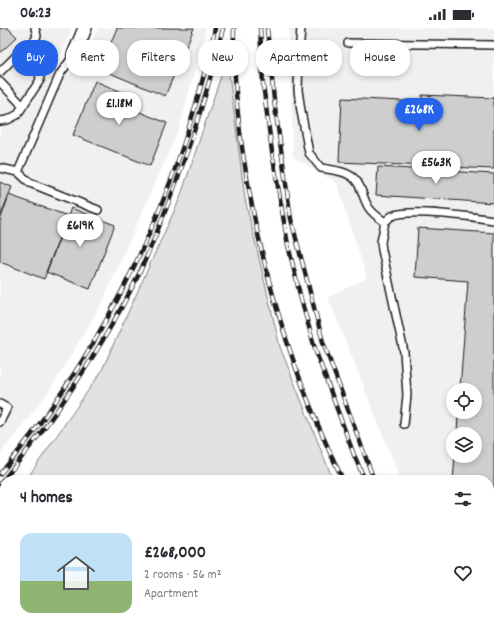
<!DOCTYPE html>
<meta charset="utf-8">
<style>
:root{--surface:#fff;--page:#f2f2f3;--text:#2b2b33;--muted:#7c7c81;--line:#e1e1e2;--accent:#2563eb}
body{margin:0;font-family:Dekko,sans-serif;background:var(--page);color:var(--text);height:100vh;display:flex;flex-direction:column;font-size:15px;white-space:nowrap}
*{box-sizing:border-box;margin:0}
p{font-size:13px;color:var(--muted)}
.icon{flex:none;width:22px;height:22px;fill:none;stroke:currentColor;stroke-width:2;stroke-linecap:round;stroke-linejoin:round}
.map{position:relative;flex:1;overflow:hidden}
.sheet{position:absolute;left:0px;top:447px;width:494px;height:156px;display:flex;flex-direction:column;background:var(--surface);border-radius:16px 16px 0 0;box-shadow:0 2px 6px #0003}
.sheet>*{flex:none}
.top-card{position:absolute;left:12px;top:12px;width:470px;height:36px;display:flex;gap:8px}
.buttons{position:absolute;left:446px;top:355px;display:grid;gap:8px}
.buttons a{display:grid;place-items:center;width:36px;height:36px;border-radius:50%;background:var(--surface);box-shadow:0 2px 6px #0003;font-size:20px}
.price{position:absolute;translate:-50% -34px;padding:0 9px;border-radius:14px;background:#fff;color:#222;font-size:13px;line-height:26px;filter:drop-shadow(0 1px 2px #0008)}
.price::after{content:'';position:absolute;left:50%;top:24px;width:12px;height:9px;margin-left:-6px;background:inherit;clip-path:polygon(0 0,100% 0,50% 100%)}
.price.selected{background:var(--accent);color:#fff}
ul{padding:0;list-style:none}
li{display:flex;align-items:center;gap:12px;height:100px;padding:0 20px}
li+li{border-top:1px solid var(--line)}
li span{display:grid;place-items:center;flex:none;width:112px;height:80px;border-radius:12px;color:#555}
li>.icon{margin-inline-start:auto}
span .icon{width:48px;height:48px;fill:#fffc;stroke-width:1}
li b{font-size:17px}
h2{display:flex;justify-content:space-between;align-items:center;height:48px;padding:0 20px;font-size:17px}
.tag{padding:0 14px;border-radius:16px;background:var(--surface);box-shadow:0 2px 6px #0003;font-size:14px;line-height:36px}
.tag.selected{background:var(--accent);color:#fff}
.status{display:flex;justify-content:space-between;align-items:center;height:28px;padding:0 20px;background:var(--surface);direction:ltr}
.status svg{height:11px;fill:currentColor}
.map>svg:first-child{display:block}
</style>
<div class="status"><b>06:23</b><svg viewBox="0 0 49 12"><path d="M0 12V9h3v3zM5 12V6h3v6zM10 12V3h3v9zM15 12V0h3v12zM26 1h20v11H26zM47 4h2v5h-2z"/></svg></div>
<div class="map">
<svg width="494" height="603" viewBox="0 0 494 603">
<rect width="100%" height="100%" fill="#fff"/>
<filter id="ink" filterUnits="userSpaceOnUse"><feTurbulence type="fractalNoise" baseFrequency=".025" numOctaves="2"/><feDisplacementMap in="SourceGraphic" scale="8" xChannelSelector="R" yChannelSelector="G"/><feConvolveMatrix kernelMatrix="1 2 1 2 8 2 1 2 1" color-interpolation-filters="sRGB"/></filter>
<g filter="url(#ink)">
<path fill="#f0f0f0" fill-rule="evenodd" d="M0,0h72l-17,41 13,6 15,-13 15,-34h108l-27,101 -78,176 -51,85 -50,64z
M289,0h205v603h-17l-3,-5h15v-146h-88l-73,-183 39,-19 -30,-95 -44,-26zM453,362h22v22h-22zM453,406h22v22h-22z"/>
<path fill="#e2e2e2" stroke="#7f7f7f" d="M227,30l18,141 35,148 53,133h-307l75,-108 79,-174z
M5,483v115h412l3,5h-420v-115z"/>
<path fill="#cecece" stroke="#1c1c1c" d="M0,0h8l9,9 -17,16z
M117,0h77l-29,68 -65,-27z
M95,53l27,11 -5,11 50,20 -17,43 -77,-31z
M422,67l72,3v71l-155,-7 3,-64 80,4z
M378,139l116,7v29l-118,-8z
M0,154l12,5 -12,30z
M9,167l59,21 -24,63 -44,-17v-41z
M71,180l44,17 -25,64 -44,-17z
M418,200l76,5v356l-5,-1v-108h-36l2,-24h20v-22h-18l1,-22h17v-22h-15l8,-109 -53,-4z"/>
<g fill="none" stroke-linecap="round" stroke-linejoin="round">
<defs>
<path id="service" d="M301,0l-2,27 -1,35 3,21 8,42 12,15c10,2 21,2 30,8 11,7 11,22 18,32 4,6 10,10 16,14
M348,15l146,2
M0,44l21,-21 12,-8 4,-7 -2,-8
M0,54l23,24
M0,93l7,-1 10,-5 23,-35 -1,-8 -4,-7 -14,-14
M0,140l18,4 12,11 68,27
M18,144l42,-98 14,-19
M0,376l7,4 -7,14
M404,396l3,-29 -3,-43 -22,-102 -1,-8 4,-20c2,-2 5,-5 7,-6 16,-8 83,1 102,4"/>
<path id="minor" d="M74,27l11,-27"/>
</defs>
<use href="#service" stroke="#1c1c1c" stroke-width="10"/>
<use href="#minor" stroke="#1c1c1c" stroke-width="16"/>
<use href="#service" stroke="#fff" stroke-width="7"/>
<use href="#minor" stroke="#fff" stroke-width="13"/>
<defs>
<path id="rail" d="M234,0c-1,42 3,85 9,126 17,113 50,224 100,326
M260,0l3,56 9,68 16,93 13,54 15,53 38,103 11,25
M267,0l7,72 17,119 32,123 51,138
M0,446c93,-110 161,-242 199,-381 6,-22 12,-43 16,-65
M0,456c53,-63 99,-131 136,-204 12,-25 22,-50 32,-76 22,-57 41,-116 55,-176
M427,598l3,5
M440,598l2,5
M449,598l3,5"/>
</defs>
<use href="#rail" stroke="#1c1c1c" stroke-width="4.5"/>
<use href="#rail" stroke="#fff" stroke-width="3" stroke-dasharray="9" stroke-linecap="butt"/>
</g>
</g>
</svg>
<div class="buttons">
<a><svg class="icon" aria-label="locate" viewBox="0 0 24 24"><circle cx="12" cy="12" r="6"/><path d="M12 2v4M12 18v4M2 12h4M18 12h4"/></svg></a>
<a><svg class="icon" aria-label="layers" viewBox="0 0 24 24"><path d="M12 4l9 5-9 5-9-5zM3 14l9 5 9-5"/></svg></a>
</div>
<b class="price" style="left:119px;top:98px">£1.18M</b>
<b class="price selected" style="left:419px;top:104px">£268K</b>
<b class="price" style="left:436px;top:157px">£563K</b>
<b class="price" style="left:80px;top:220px">£619K</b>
<div class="top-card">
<a class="tag selected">Buy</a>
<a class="tag">Rent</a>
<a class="tag">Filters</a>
<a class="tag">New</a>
<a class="tag">Apartment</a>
<a class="tag">House</a>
</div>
<section class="sheet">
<h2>4 homes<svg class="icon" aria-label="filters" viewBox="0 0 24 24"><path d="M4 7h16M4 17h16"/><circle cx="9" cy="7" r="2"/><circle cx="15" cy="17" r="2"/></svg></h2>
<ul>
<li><span style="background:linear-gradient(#bfe0f5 60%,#8fb573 0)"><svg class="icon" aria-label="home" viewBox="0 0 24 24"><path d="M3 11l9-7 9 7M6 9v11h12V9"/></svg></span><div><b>£268,000</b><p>2 rooms · 56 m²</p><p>Apartment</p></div><svg class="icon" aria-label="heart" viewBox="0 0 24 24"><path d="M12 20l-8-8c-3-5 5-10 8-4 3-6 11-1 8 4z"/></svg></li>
</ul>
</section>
</div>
